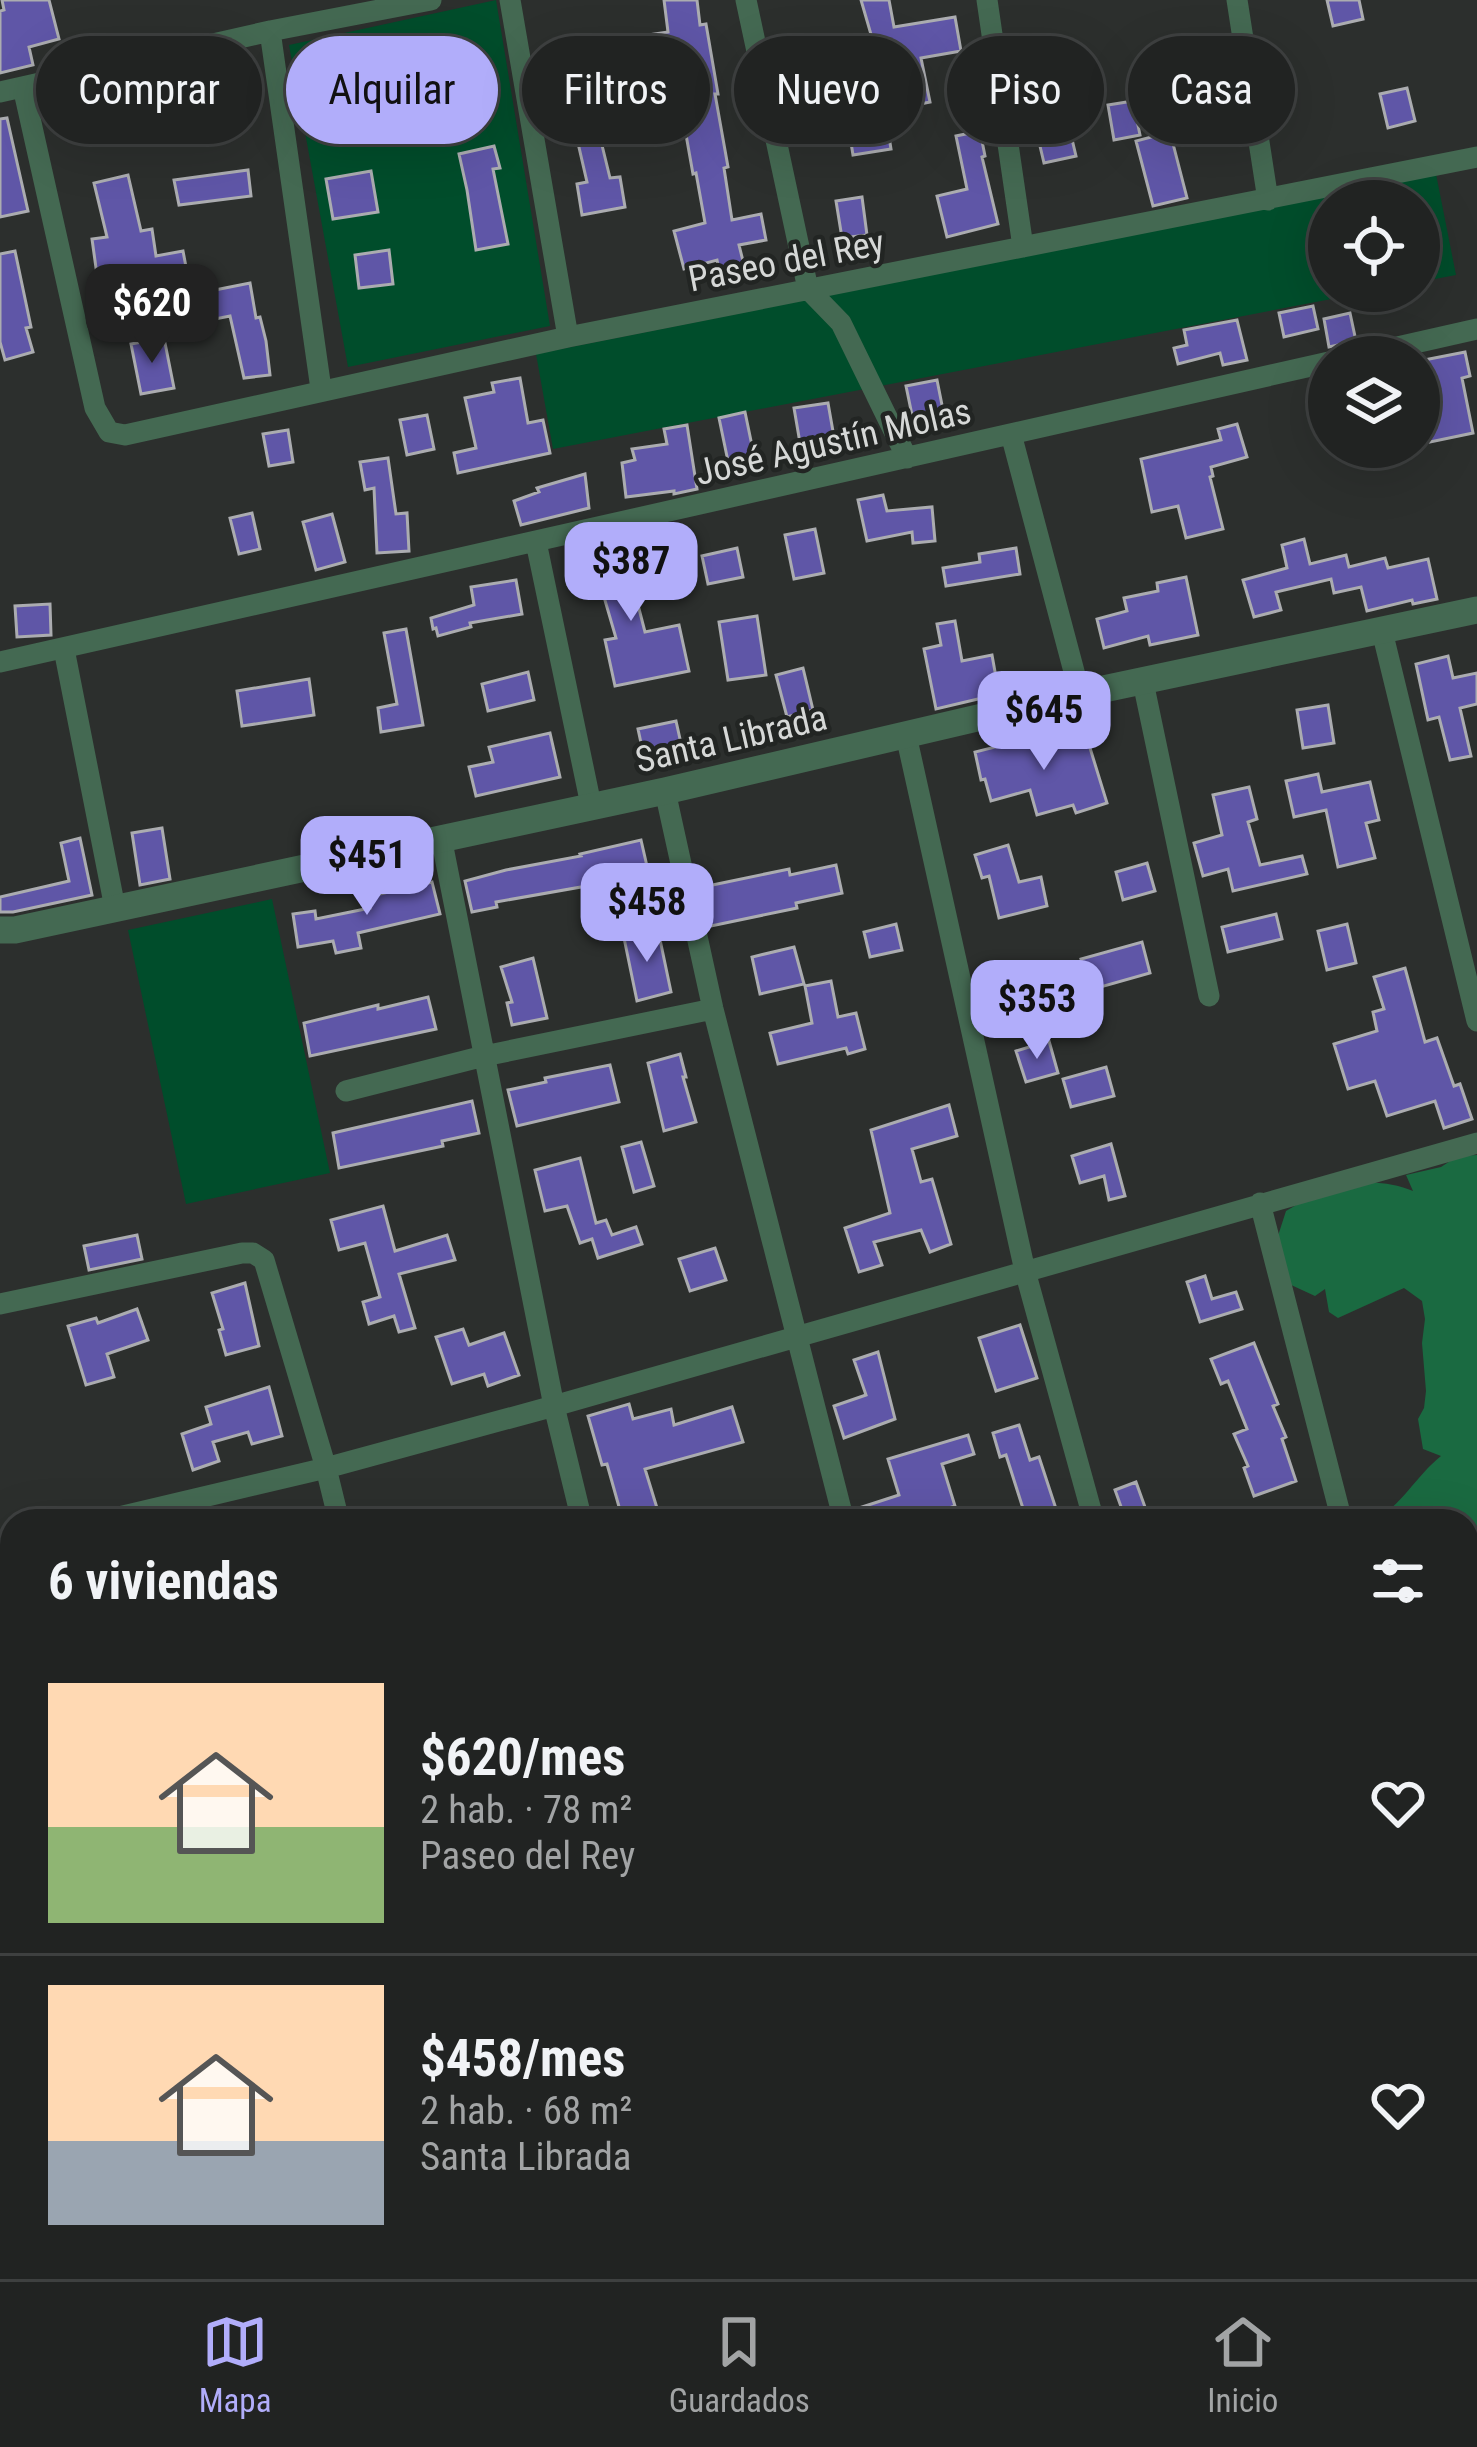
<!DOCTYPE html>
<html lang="es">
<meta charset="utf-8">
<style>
:root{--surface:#212322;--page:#292b2a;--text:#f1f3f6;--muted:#a2a4a5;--line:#3e4040;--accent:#b1adfa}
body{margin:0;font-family:"Roboto Condensed",sans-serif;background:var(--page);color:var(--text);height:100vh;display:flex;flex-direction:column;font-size:45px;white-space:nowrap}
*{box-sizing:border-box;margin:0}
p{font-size:39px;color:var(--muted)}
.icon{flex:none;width:66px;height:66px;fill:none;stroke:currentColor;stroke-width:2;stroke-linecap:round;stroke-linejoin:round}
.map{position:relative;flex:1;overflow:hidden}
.panel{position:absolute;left:0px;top:1509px;width:1479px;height:771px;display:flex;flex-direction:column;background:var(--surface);border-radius:36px 36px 0 0;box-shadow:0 12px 48px #0002,0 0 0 3px var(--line)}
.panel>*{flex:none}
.top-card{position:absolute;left:36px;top:36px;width:1407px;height:108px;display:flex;gap:24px}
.controls{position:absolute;left:1308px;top:180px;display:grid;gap:24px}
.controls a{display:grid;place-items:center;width:132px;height:132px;border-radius:50%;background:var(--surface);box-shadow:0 12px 48px #0002,0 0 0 3px var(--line);font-size:60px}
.price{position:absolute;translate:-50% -102px;padding:0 27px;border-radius:24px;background:var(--accent);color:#111;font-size:39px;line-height:78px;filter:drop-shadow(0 3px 6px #0008)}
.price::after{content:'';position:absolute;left:50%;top:72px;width:36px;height:27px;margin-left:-18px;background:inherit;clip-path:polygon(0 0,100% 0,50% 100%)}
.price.selected{background:#222;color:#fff}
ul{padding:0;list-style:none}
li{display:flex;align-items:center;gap:36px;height:300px;padding:0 48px}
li+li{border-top:3px solid var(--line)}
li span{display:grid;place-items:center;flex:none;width:336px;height:240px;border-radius:0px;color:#555}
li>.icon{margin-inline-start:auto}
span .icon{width:144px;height:144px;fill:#fffc;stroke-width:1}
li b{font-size:51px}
h2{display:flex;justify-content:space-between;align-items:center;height:144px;padding:0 48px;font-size:51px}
.tag{padding:0 42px;border-radius:54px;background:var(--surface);box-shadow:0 12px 48px #0002,0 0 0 3px var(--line);font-size:42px;line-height:108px}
.tag.selected{background:var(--accent);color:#111}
.tabs{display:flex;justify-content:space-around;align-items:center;height:168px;border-top:3px solid var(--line);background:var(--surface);font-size:33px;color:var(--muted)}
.tabs a{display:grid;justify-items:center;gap:6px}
.tabs .selected{color:var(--accent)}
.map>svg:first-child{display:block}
</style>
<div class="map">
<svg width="1477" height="2279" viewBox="0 0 1477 2279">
<rect width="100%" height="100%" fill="#2c2f2d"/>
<path fill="#004d2b" d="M496,0l54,326 -202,41 -59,-322z
M1436,174l20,101 -37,7v-81h-90v90h44l-820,158 -17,-95z
M272,899l58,274 -144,31 -58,-274z"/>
<path fill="#1a6a41" d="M1477,1155v667l-7,-18 -3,1v-284h-93c26,-14 43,-46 67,-65l-18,-7 -5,-30 6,-11 2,-17 -4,-48 3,-24 -3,-18 -18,-13 -66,30 -9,-6 -4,-23 -10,7 -39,-18v-36l10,-31c40,-24 82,-38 127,-20l-7,-16 35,-8 17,-11z
M284,2268h200l11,11h-199z"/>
<path fill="#5f56a7" stroke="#abacb0" stroke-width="3" d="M2,0h47l10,39 -30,8 4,18 -33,8v-62l4,-1z
M664,0h33l3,25 6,-1 12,70h-3l13,73 -4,1 8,52 29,-6 5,26 -27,5 5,20 -25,5 -2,-10 -33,9 -10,-38 31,-8 -9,-50 -3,1 -13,-73 -7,2 -2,-13 -34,6 -9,-58 40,-6z
M861,0h28l5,27 61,-10 6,34 -40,7 9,44 -30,6 -8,-42 -11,3z
M1327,0h32l4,19 -30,7z
M386,45l8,39 -20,5 -8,-39z
M1208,47l7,38 -62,12 -7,-39z
M825,54l5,27 -34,6 -4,-28z
M1407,88l8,33 -27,7 -8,-34z
M1133,101l7,34 -26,5 -6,-35z
M885,112l6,37 -38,6 -6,-37z
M7,118l21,93 -28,6v-98z
M1067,118l9,38 -32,7 -9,-38z
M980,131l5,25 -3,1 16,67 -51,13 -10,-41 30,-7 -11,-53z
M1170,132l17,66 -34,8 -17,-65z
M600,137l10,41 10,-1 5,30 -43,8 -5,-31 10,-2 -9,-39z
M494,146l6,22 -7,1 15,75 -32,6 -9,-60 -8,-36z
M248,170l3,26 -72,9 -5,-25z
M371,171l7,41 -45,7 -7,-40z
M128,175l13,56 11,-2 4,27 27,-5 7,37 -89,16 -9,-65 15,-2 -13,-54z
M862,197l5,38 -25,3 -6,-37z
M389,250l4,34 -34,4 -4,-33z
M15,251l16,76 -5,1 7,24 -28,8 -5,-18v-88z
M250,283l6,35 4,-1 6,24 4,34 -26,3 -14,-62 -15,3 -5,-28z
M1313,306l5,23 -34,8 -5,-24z
M1350,313l6,28 -27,6 -5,-28z
M1237,320l10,40 -24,5 -3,-12 -42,11 -4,-16 13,-3 -3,-15z
M164,338l10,50 -33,6 -10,-50z
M1465,352l5,24 -8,2 11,55 -43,9 -11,-60v-21z
M520,378l8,45 15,-3 7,33 -92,20 -4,-20 22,-5 -11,-50 29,-6 -2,-9z
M937,380l6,30 -31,5 -6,-29z
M828,403l6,34 -34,6 -6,-35z
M745,412l11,53 -26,6 -11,-53z
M427,415l7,34 -27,6 -7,-35z
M1237,424l10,33 -36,10 2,9 -3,1 13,52 -37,9 -8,-32 -26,6 -11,-53 80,-19 -3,-11z
M687,425l10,64 -23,5v-3l-48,6 -4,-34 13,-3 -3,-11 35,-5 -3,-15z
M288,430l5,32 -24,4 -6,-32z
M388,458l8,56 11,-1 2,38 -32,2 -3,-65 -9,2 -5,-28z
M585,474l4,34 -68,17 -7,-24 25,-9 -2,-4z
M883,495l4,16 45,-4 3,34 -22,2 -1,-11 -45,9 -9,-41z
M252,513l8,36 -21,5 -9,-36z
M332,514l13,48 -29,8 -13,-48z
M815,529l9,44 -30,6 -9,-44z
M1304,539l6,25 36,-9 3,12 36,-9 3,10 40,-9 9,40 -24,5 -1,-4 -45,11 -6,-24 -27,6 -3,-14 -55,13 5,18 -27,7 -11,-37 44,-12 -5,-23z
M737,548l6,29 -35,7 -6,-28z
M1016,548l4,26 -74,12 -3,-18 37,-6 -1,-8z
M624,551l21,81 34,-7 10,46 -74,15 -10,-46 11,-2 -14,-48 -18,5 -8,-36z
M1186,577l12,58 -48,10 -2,-9 -44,12 -7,-29 30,-8 -3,-13 34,-7 -1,-8z
M516,580l6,34 -52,9 1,4 -33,9 -2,-8 -3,1 -2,-11 43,-13 -3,-18z
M50,604l1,31 -34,2 -2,-31z
M757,616l9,59 -38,5 -9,-58z
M955,621l7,40 30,-6 7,39 -63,15 -12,-60 17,-4 -4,-21z
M406,629l17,96 -42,7 -3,-24 19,-4 -13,-71z
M1448,656l5,22 24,-5v31l-17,4 11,48 -21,4 -11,-43 -11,3 -12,-56z
M803,668l10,42 -26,7 -11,-42z
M528,672l6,28 -46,11 -6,-27z
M309,679l5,36 -72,11 -5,-35z
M1328,705l6,38 -31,5 -6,-38z
M676,721l6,27 -38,9 -6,-28z
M550,733l10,44 -84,19 -7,-29 24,-5 -4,-15z
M1047,734l4,12 35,-11 21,68 -31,10 -3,-8 -36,10 -7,-25 -39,11 -6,-22 -4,1 -6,-28z
M1318,774l4,18 48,-10 9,38 -13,3 9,35 -37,9 -12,-57 -32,7 -8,-36z
M1249,787l8,32 -9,3 12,43 42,-9 5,18 -74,17 -5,-22 -25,7 -9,-33 28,-8 -9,-40z
M162,828l8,51 -30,6 -8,-52z
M80,838l12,57 -79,17h-13v-15l69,-16 -8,-38z
M641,840l8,35 -153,27 1,5 -25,5 -7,-31 41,-11 75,-14 -1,-2z
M1008,845l11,37 22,-5 6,29 -48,12 -10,-42 -7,2 -7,-23z
M1147,863l8,28 -32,9 -7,-28z
M836,865l6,28 -46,10 1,5 -86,18 -8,-39 86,-18 1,6z
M432,882l8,32 -82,19 3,15 -25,5 -3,-12 -35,6 -5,-33 22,-3 1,8 54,-11 -3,-11z
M1276,914l6,25 -54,13 -6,-25z
M896,924l6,26 -32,7 -6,-25z
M1347,924l9,39 -29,7 -9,-39z
M658,930l13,62 -34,9 -13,-63z
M1142,942l8,31 -60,17 -9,-31z
M794,947l10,37 -44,10 -8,-37z
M533,958l14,60 -35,7 -5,-22 5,-1 -11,-35z
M1405,968l20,74 12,-4 17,48 6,-2 12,35 -28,9 -9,-27 -48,15 -12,-35 -27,8 -14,-45 43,-13 -4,-19 11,-3 -10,-32z
M831,981l7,36 18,-4 9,36 -17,5 -2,-6 -68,16 -8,-31 42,-10 -7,-37z
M428,997l8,32 -126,27 -6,-33 74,-18v4z
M1049,1041l9,32 -32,9 -10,-31z
M680,1054l6,23h-3l13,45 -32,9 -16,-68z
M610,1065l9,37 -102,24 -9,-36 38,-8 -1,-4z
M1106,1067l8,29 -43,11 -8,-28z
M472,1101l7,32 -37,8 1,5 -104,22 -6,-35z
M949,1105l8,31 -45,13 9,33 11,-3 19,65 -21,8 -9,-22 -47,12 8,23 -23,7 -14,-44 45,-15 -19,-83z
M641,1142l13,44 -20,6 -12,-45z
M1111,1144l14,52 -16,4 -5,-24 -24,7 -8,-27z
M580,1158l16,65 10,-3 6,15 24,-8 6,17 -44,14 -6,-19 -12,4 -13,-37 -22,5 -10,-41z
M383,1206l12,45 52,-16 8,25 -56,14 16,54 -16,4 -5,-16 -25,8 -6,-22 17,-5 -15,-54 -26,7 -8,-30z
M137,1235l5,24 -53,11 -5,-24z
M715,1248l11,32 -36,11 -11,-32z
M1205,1276l7,23 24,-7 6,17 -42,13 -13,-40z
M245,1283l14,63 -33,9 -7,-25 4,-1 -11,-36z
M137,1309l11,31 -41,14 7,23 -28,8 -18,-59 28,-8 2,5z
M1020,1325l17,53 -41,13 -17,-53z
M463,1329l6,16 35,-12 15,42 -31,11 -4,-12 -32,10 -16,-47z
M1254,1343l24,61 -5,2 13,31 -4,2 14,42 -42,15 -10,-28 4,-2 -14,-32 13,-5 -19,-48 -7,3 -10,-25z
M878,1352l17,67 -51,19 -10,-32 32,-11 -12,-35z
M269,1387l13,49 -30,8 -4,-12 -35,10 6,19 -26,9 -11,-36 29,-10 -5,-17z
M629,1404l4,15 38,-10 3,16 58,-18 11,35 -98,27 16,52h-38l-16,-57 -5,1 -14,-49z
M1019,1425l11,35 9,-3 21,64h-33l-21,-66 -6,2 -7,-24z
M968,1435l6,19 -32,10 13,42 -46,15 -5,-9 -28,9h-9l-5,-14 37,-12 -11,-36z
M1136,1482l14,39h-17l-3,-9 -6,3 -9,-25z"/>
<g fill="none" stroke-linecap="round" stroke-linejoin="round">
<path stroke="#446952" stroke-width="21" d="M510,0l58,337
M746,0l62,289 33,34 66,135
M987,0l36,247
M1237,0l31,200
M270,31l51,358
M23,87l72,321 14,24 16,3 443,-98 909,-180
M0,92l270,-61 161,-31
M1353,357l124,-28
M1011,434l69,260
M536,542l55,263
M1382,631l95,390
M64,649l51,259
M0,662l1329,-300
M1143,682l66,314
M906,735l119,536 69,250
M665,791l48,218 131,512
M441,837l113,569 28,115
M346,1091l138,-35 229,-47
M1260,1203l82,318
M0,1304l242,-51h11l11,7 62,208 13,53
M102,1521l224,-53 228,-62 923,-263
M0,1549l12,-4
M0,1815l12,-3
M1467,1932l10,-4
M0,2059l12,-4
M1467,2086l10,-4
M0,2196l12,47
M18,2268l3,11
M1263,2268l5,11
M635,2279l26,-11
M1033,2279l25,-11"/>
<path stroke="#446952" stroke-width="27" d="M0,930h15l650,-139 415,-97 397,-84"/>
</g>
<g text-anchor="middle" stroke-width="9" stroke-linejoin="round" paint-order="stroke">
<g font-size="36" fill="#d6d8d7" stroke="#222523">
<text transform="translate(786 260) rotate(-11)" y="13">Paseo del Rey</text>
<text transform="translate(833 441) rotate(-13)" y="13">José Agustín Molas</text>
<text transform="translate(731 738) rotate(-13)" y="13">Santa Librada</text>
</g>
</g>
</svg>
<div class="controls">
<a><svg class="icon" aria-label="locate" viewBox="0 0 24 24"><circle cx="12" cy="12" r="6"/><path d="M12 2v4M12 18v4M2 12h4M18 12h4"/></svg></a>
<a><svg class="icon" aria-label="layers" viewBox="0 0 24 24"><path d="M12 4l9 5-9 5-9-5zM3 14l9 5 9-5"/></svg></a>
</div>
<b class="price selected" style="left:152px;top:366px">$620</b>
<b class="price" style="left:631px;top:624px">$387</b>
<b class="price" style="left:1044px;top:773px">$645</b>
<b class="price" style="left:367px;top:918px">$451</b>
<b class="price" style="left:647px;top:965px">$458</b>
<b class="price" style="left:1037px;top:1062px">$353</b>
<div class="top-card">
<a class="tag">Comprar</a>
<a class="tag selected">Alquilar</a>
<a class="tag">Filtros</a>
<a class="tag">Nuevo</a>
<a class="tag">Piso</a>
<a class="tag">Casa</a>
</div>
<section class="panel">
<h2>6 viviendas<svg class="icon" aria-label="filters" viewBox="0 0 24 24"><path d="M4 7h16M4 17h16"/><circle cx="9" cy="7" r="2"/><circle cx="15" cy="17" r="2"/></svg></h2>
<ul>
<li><span style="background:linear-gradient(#ffd9b3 60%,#8fb573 0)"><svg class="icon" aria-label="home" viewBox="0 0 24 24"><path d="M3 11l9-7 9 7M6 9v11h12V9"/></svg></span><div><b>$620/mes</b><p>2 hab. · 78 m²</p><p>Paseo del Rey</p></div><svg class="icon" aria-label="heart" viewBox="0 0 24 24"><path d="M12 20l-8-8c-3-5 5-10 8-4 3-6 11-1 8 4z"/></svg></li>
<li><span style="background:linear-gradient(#ffd9b3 65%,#9aa5b1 0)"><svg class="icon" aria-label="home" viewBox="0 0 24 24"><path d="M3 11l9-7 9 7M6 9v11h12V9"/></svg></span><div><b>$458/mes</b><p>2 hab. · 68 m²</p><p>Santa Librada</p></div><svg class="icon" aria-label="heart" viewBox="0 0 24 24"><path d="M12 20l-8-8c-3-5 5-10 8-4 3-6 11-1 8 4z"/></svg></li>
</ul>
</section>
</div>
<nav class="tabs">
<a class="selected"><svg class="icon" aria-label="map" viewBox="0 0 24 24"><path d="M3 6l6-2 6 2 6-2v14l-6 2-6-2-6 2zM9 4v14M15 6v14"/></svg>Mapa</a>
<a><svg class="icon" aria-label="saved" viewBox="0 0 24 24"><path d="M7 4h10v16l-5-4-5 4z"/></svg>Guardados</a>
<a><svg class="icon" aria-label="home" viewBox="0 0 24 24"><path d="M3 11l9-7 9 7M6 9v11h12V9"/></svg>Inicio</a>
</nav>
